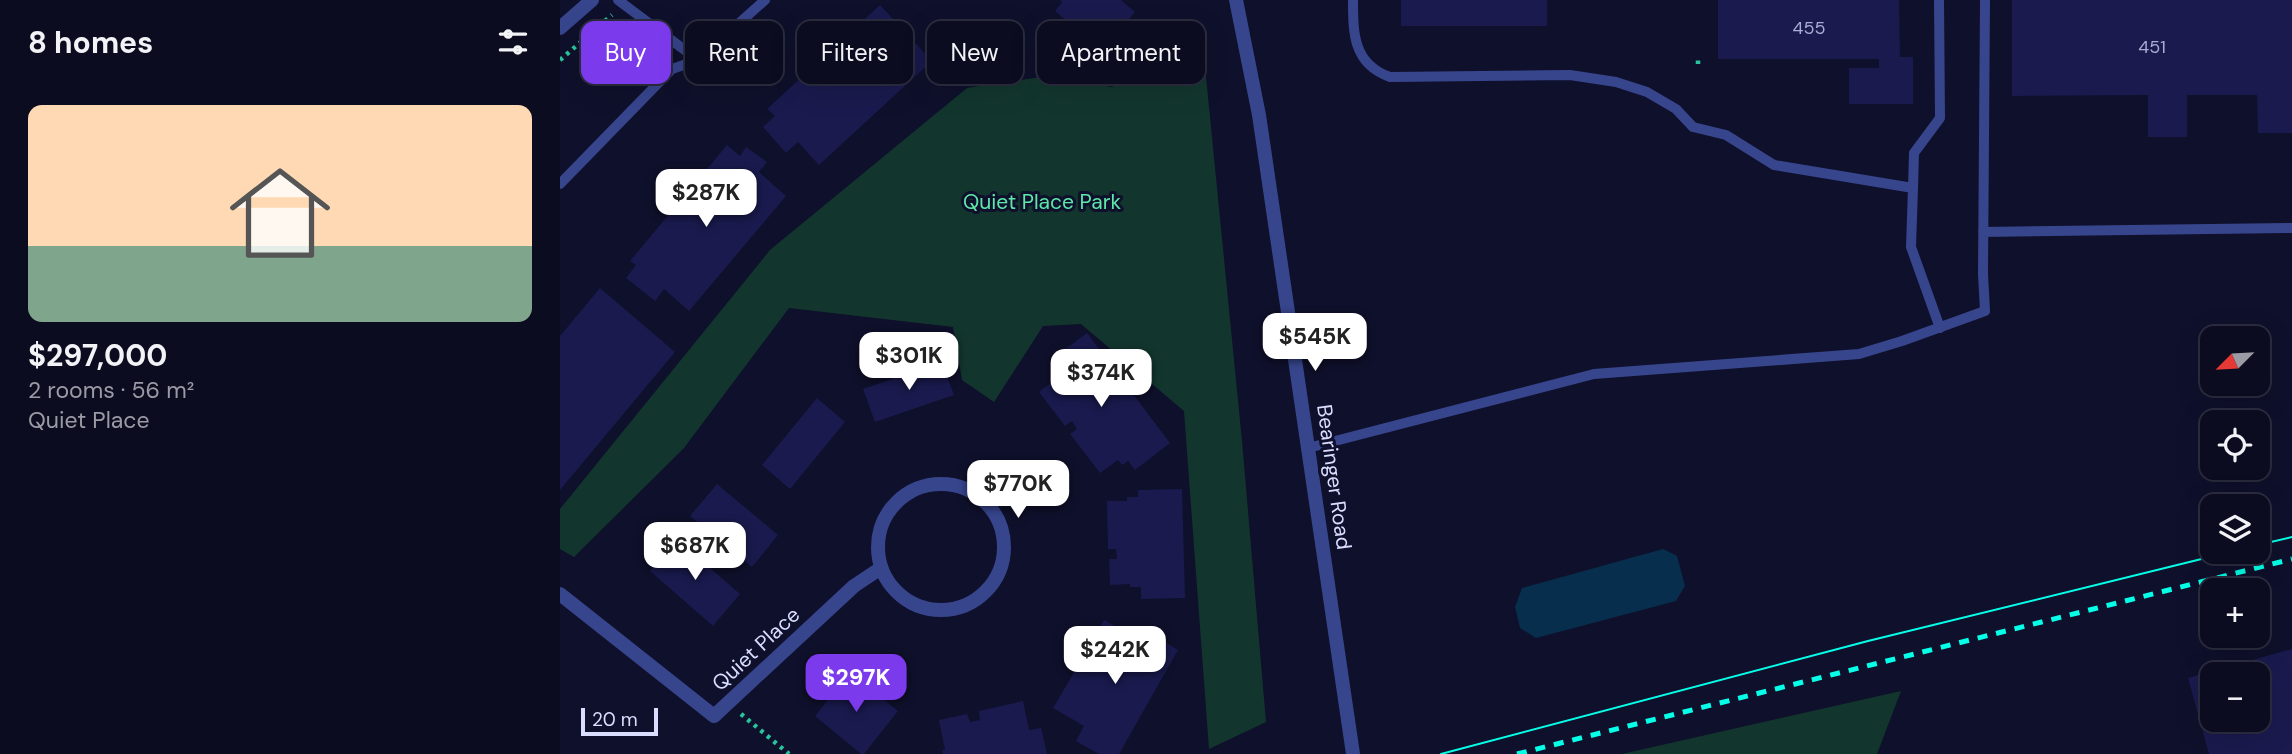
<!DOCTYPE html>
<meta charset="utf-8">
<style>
:root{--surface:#0b0c20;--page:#191a2d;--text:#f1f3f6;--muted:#9a9ba5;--line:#2b2c3e;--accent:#7c3aed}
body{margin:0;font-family:"DM Sans",sans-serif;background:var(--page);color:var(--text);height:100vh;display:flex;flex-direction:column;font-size:26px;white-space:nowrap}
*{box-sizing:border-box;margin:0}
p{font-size:23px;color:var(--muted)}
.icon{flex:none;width:38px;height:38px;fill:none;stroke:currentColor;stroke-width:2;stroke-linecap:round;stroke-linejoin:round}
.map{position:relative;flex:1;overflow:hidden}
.drawer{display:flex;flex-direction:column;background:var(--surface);width:560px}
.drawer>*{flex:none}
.guide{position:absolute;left:21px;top:21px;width:665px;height:63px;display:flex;gap:14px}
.needle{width:46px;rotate:246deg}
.fabs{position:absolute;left:1640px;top:326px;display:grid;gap:14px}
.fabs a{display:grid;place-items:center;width:70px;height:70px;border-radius:14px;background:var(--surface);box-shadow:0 7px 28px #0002,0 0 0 2px var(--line);font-size:35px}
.scale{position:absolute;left:21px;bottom:18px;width:77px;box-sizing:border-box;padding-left:7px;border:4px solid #daddff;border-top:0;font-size:19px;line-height:24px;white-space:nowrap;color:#daddff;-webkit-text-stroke:5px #0f102b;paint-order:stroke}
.price{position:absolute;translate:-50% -60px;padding:0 16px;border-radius:14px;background:#fff;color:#222;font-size:23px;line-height:46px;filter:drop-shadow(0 2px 4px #0008)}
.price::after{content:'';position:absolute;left:50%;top:42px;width:21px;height:16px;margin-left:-10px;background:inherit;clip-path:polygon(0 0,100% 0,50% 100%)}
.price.current{background:var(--accent);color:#fff}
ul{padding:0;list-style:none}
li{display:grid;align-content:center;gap:14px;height:371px;padding:0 28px}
li span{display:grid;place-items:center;height:217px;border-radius:14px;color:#555}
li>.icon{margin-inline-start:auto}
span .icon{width:126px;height:126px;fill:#fffc;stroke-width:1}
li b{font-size:30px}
h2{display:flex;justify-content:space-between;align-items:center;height:84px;padding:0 28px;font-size:30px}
.tag{padding:0 24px;border-radius:14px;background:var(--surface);box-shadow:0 7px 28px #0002,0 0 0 2px var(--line);font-size:24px;line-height:63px}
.tag.current{background:var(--accent);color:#fff}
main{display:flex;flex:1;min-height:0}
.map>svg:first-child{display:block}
</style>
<main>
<section class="drawer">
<h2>8 homes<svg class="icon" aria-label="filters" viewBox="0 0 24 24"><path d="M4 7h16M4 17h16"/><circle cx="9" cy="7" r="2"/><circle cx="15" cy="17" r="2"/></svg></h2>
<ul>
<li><span style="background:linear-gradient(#ffd9b3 65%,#7fa58c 0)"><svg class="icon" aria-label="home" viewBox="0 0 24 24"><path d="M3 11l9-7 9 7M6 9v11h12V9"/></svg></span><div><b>$297,000</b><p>2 rooms · 56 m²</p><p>Quiet Place</p></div></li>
</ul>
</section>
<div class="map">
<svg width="1732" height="754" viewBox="0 0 1732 754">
<rect width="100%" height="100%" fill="#0f102b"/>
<path fill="#12362e" d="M641,26l41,415 24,281 -57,27 -25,-338 -103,-87 -38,2 -49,76 -32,-22 -9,-53 -164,-19 -105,140 -110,109 -14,-8v-40l210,-259 197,-162 80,-12 65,11z
M1341,691l-24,63h-255z"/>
<path fill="#072e4c" d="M1103,549l14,7 8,30 -9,15 -140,37 -16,-10 -5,-21 7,-19z"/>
<path fill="#1a1a4e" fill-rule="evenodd" d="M500,0h61l14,12 -33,39 -47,-40 7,-9z
M841,0h146v26h-146z
M1158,0h181l1,57h13v47h-64v-36h30v-9h-161z
M1452,0h280v133h-34l-1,-38h-70v42h-39v-42l-136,1z
M320,5l52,56 -113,104 -21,-23 -12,11 -23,-26 12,-11 -8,-7z
M167,145l13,11 6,-9 21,15 -8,10 27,24 -97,115 -25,-22 -9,12 -29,-23 10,-13 -6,-4z
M40,288l75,64 -115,138v-154z
M527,333l83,110 -35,27 -7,-9 -6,4 -4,-5 -18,13 -30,-39 7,-5 -5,-8 -7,5 -26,-34 18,-14 -6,-6 6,-5 -5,-8z
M382,362l12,33 -79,27 -12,-33z
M257,398l28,24 -55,67 -28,-24z
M157,484l61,51 -26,32 -62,-51z
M622,489l3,109 -44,1v-12h-11v-3l-20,1 -1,-26h8l-1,-10h-8l-1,-48h20v-4h11v-7z
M117,539l63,55 -27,32 -63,-55z
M544,620l31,17 6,-10 37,23 -59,104h-20l-23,-13 8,-15 -31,-18 23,-39 7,4 6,-10 -7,-5z
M1732,649v105h-83l-21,-76zM1652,674h46v45h-46z
M290,672l48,39 -34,43h-3l-46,-38z
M463,701l6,29 12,-2 6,26h-104l-1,-4h3l-6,-30 28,-6 3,8 10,-2 -1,-9z"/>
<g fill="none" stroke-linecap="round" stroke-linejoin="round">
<path stroke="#28c49d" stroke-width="4.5" stroke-dasharray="3.5 5" stroke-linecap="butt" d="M0,60l52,-45
M1138,64v-4
M181,714l48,40"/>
<path stroke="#37458d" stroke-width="10" d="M58,0l80,60
M793,0c0,33 0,64 37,77l180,-2 46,7 31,10 29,17 17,18 33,8 48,30 139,23 1,-35 26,-35 -1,-118
M0,184l112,-115 26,-9 67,-60
M1353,188l-2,59 29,81
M1423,232l309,-4
M748,448l286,-74 265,-20 43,-13 83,-30 -2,-37 2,-274"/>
<path stroke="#37458d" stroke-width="14" d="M318 547a63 63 0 1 1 126 0a63 63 0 1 1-126 0Z
M0,594l154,122 140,-130 27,-18"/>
<path stroke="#37458d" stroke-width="14" d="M676,0l23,115 94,639
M0,28l32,-28"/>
<path stroke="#06ffe8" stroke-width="2" d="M1698,545l34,-8
M881,754l427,-113 366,-90"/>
<path stroke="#06ffe8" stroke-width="5" stroke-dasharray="10 9" stroke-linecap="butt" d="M957,754l775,-195"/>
</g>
<g text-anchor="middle" stroke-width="6" stroke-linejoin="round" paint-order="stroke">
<g font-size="18" fill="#aaacd3">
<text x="1249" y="34">455</text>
<text x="1592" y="53">451</text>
</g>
<g font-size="21" fill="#5de8aa" stroke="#0f102b">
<text x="482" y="209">Quiet Place Park</text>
</g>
<g font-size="21" fill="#daddff" stroke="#0f102b">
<text transform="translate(774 477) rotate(82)" y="7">Bearinger Road</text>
<text transform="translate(196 649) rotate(-43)" y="7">Quiet Place</text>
</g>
</g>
</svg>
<div class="fabs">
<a><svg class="needle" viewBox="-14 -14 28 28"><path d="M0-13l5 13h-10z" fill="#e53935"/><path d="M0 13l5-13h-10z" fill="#9a9ba5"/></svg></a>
<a><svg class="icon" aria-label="locate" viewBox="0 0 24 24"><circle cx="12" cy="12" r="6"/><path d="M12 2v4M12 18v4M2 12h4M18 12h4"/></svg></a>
<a><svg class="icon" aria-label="layers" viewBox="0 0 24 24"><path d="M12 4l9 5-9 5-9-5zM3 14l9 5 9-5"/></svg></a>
<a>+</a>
<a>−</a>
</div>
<div class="scale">20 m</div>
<b class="price" style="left:146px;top:229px">$287K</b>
<b class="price" style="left:755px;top:373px">$545K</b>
<b class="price" style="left:349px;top:392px">$301K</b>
<b class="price" style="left:541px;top:409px">$374K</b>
<b class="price" style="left:458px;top:520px">$770K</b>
<b class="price" style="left:135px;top:582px">$687K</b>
<b class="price" style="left:555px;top:686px">$242K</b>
<b class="price current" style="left:296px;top:714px">$297K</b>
<div class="guide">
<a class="tag current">Buy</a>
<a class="tag">Rent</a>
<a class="tag">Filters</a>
<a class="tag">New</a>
<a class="tag">Apartment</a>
</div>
</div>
</main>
